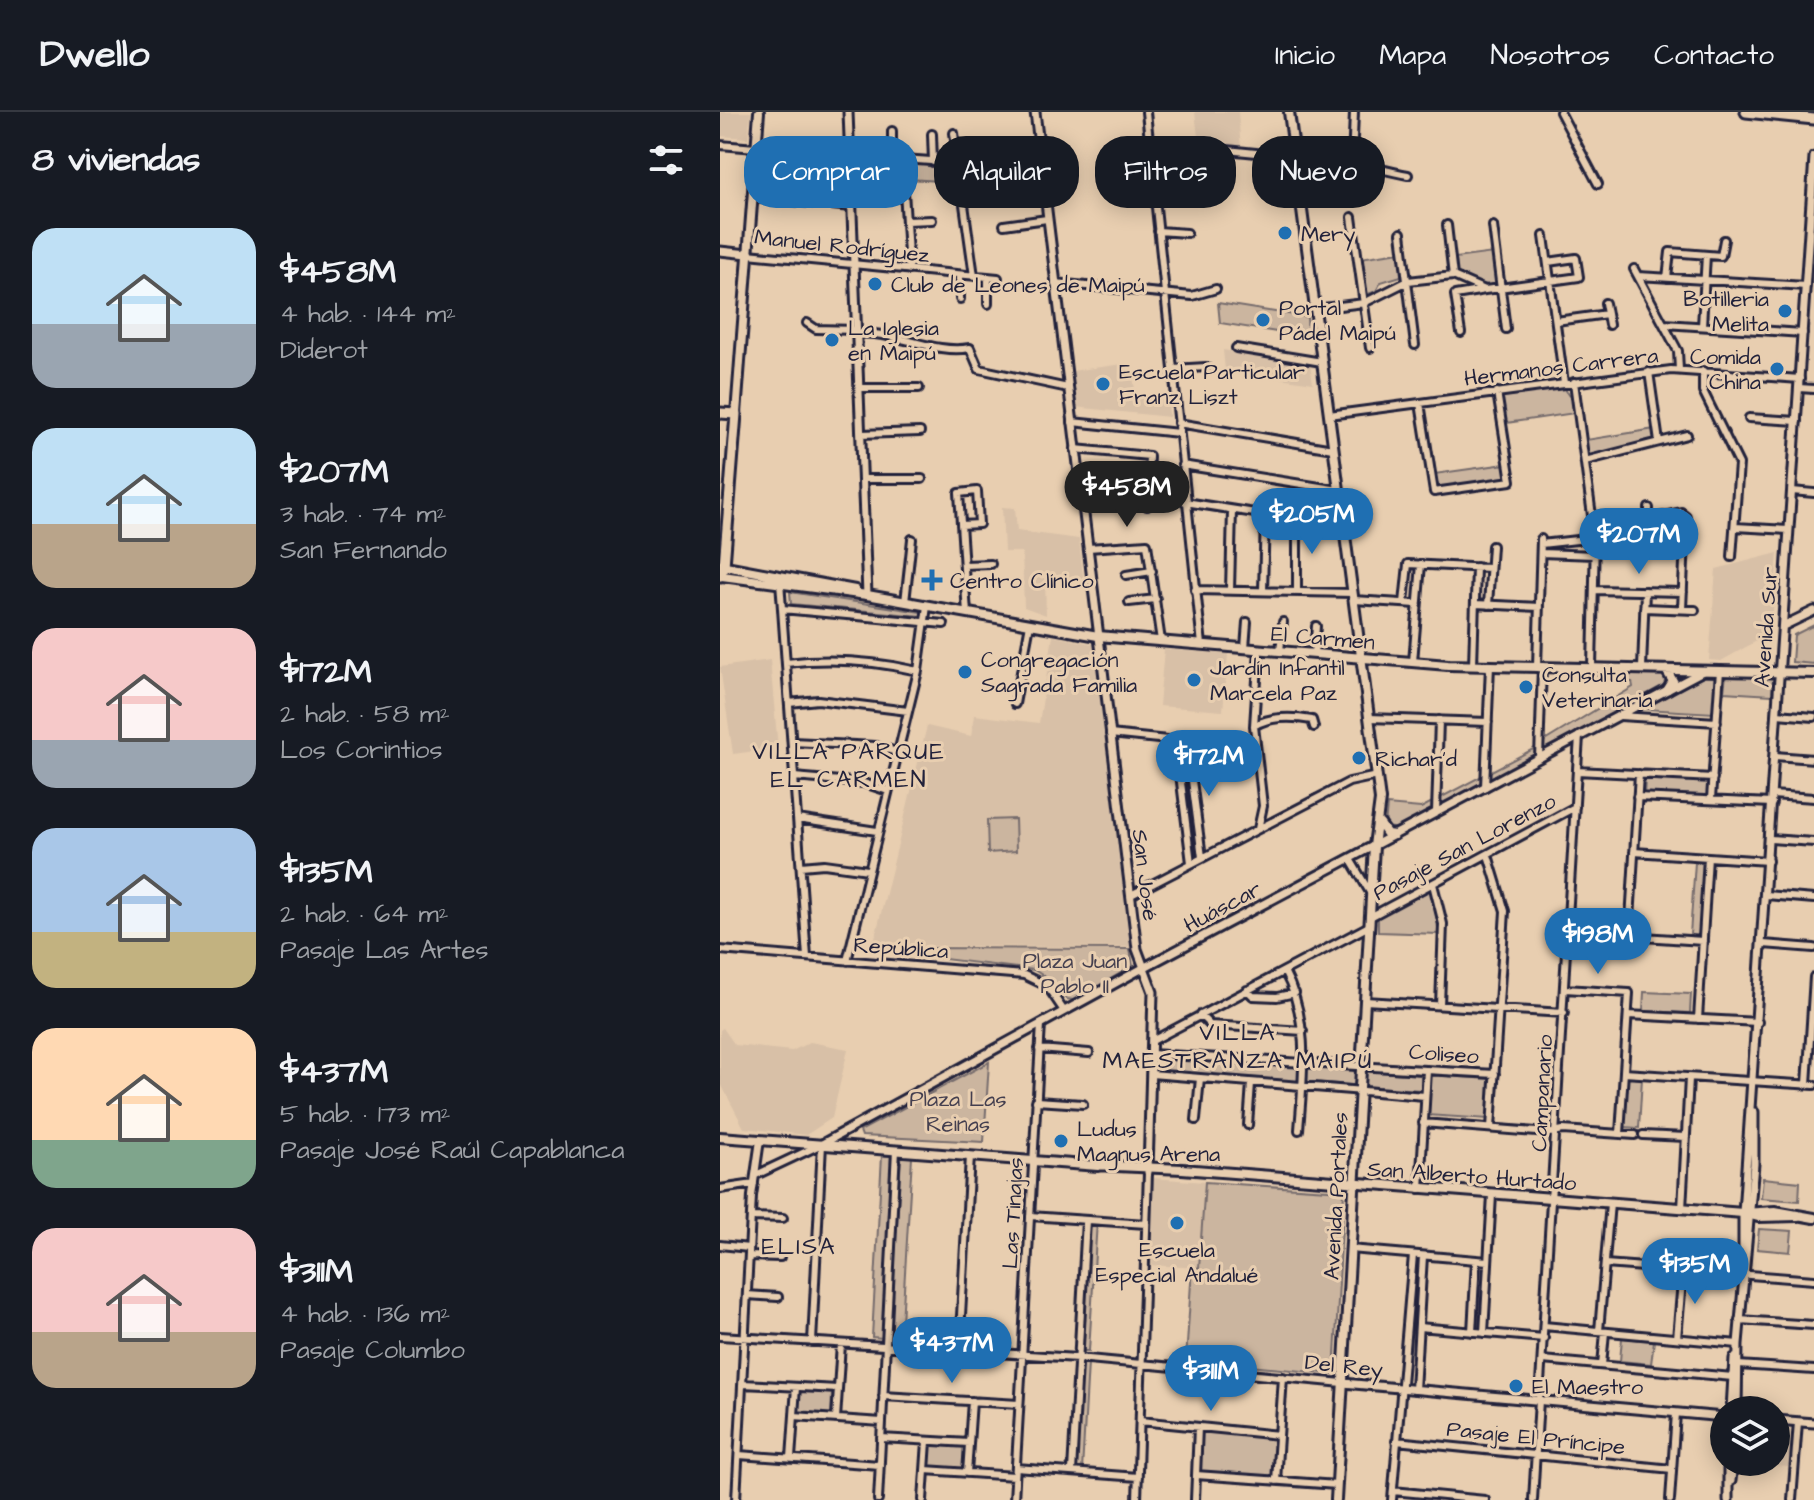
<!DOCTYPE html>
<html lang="es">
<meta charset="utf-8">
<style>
:root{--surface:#171b24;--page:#20242c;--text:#f1f3f6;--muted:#9ea1a6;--line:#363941;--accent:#1f6fb2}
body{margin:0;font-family:"Architects Daughter",sans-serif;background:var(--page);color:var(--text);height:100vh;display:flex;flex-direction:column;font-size:30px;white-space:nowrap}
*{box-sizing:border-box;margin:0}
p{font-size:26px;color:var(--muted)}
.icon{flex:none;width:44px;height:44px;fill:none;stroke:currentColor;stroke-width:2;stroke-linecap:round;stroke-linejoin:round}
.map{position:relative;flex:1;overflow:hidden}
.side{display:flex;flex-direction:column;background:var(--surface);width:720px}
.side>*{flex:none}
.guide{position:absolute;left:24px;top:24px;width:760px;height:72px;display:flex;gap:16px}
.fabs{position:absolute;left:990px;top:1284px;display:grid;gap:16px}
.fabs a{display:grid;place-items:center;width:80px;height:80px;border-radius:50%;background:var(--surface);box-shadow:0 4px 20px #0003;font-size:40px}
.price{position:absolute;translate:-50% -68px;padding:0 18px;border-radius:28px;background:var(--accent);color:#fff;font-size:26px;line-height:52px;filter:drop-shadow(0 2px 4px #0008)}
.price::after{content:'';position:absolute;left:50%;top:48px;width:24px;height:18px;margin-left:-12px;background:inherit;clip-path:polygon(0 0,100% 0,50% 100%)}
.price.current{background:#222;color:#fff}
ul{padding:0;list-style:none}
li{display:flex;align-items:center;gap:24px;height:200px;padding:0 32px}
li span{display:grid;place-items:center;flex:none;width:224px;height:160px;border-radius:24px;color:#555}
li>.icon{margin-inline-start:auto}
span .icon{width:96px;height:96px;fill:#fffc;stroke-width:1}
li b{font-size:34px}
h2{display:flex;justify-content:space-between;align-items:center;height:96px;padding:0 32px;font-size:34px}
.tag{padding:0 28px;border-radius:32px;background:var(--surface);box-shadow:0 4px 20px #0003;font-size:28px;line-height:72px}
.tag.current{background:var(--accent);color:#fff}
header{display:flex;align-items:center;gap:48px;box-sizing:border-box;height:112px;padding:0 40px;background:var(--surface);border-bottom:2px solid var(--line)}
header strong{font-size:38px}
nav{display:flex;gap:44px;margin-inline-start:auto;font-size:28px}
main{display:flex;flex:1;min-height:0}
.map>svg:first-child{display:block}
</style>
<header>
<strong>Dwello</strong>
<nav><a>Inicio</a><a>Mapa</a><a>Nosotros</a><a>Contacto</a></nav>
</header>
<main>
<section class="side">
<h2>8 viviendas<svg class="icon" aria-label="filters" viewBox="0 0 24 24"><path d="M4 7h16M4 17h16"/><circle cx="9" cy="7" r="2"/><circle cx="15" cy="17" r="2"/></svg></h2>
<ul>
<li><span style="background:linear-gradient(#bfe0f5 60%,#9aa5b1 0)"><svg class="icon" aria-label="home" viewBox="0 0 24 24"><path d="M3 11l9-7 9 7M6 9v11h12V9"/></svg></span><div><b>$458M</b><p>4 hab. · 144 m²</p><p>Diderot</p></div></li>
<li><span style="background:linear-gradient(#bfe0f5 60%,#b9a48a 0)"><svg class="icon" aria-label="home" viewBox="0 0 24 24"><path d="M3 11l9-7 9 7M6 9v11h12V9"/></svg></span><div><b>$207M</b><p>3 hab. · 74 m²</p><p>San Fernando</p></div></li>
<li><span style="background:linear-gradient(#f6c9c9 70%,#9aa5b1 0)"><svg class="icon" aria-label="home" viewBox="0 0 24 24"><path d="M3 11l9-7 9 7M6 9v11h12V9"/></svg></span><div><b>$172M</b><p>2 hab. · 58 m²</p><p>Los Corintios</p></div></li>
<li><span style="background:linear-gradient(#a9c7e8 65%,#c2b280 0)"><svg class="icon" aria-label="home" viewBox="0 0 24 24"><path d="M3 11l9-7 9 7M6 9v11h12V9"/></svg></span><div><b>$135M</b><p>2 hab. · 64 m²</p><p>Pasaje Las Artes</p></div></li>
<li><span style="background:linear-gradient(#ffd9b3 70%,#7fa58c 0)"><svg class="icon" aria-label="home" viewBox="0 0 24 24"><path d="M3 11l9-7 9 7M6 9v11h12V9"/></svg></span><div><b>$437M</b><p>5 hab. · 173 m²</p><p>Pasaje José Raúl Capablanca</p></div></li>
<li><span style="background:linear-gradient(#f6c9c9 65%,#b9a48a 0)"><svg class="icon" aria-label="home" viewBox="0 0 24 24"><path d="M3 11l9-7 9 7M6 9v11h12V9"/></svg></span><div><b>$311M</b><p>4 hab. · 136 m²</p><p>Pasaje Columbo</p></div></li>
</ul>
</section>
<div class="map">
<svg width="1094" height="1388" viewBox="0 0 1094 1388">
<rect width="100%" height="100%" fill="#e8ceb0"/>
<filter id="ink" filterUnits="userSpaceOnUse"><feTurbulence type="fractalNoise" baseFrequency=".0125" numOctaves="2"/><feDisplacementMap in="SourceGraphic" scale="16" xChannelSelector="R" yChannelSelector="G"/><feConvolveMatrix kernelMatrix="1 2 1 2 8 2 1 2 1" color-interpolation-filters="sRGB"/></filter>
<g filter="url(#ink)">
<path fill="#d8c0a7" d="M0,0h31l-3,26 -28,-2z
M475,0h43l3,37 -42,-4z
M503,238l87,14 3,19 -88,-13z
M411,251l5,34 32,4 1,16 -95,-10 -3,-36z
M282,395l13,1 2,23 62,8 5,44 -39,-8 1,40 -22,-8 -2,-55h-18z
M1058,441l-7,80 -50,28 -12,-1 7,-91z
M333,524l40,8 38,303 -258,-1 54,-220 44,10 3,-21 65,8z
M444,537l64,5 -5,57 -64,-5z
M50,548l8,88 -45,6 -13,-87z
M3,916l12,17 57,6 18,-9 38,7 -16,69 -26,17 -62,-7 -24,-46v-52z
M433,1066l52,4 -6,86 -50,-3z
M1056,1317l16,1 -3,37 -49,-3 36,-2z"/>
<path fill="#cbb59f" stroke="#766c6d" stroke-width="2" d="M188,50l46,4 1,16 -46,-3z
M680,140l1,24 -20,6 -5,9 -10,4 -6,-37z
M773,141l5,32 -14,2 -27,-12 -2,-17z
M498,191l89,14 1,20 -88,-14z
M844,276l9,12 2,13 -69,10 -4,-26z
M935,317l2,11 -69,17 -2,-17z
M786,352l2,14 -72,11 -2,-15z
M70,480l131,20 1,4 -131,-12z
M1094,513v39l-22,-2 2,-27z
M856,560l88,1 1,11 -121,67 -1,-9 90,-55 -1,-5 -52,-3z
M985,563h11l-2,38 -70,-4z
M1006,563l47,4 -1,16 -48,-3z
M817,635l-1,9 -134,73 -17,-2 2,-22 34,3z
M925,666l65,3 -1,20 -65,-3z
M295,707l1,32 -28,2 -1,-33z
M975,750l9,1 -4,73 -10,-1z
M712,777l7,45 -61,-2v-16z
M201,836l209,1 3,17 -60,34 -6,-1 -17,-19 -16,-10 -114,-14z
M924,880l47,2 -1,19 -47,-2z
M436,944l265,19v15l-266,-19z
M269,950l-5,80 -122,-6 -2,-5z
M708,963l64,4 -3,40 -63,-4z
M907,966h15l-3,50 -16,-1z
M162,1043l12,1 -11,182 -11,-1z
M181,1045h11l-11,182h-11z
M1043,1066l37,4 -1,19 -38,-3z
M485,1070l139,9 -10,183 -148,-14 6,-93 7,1z
M368,1109h9l-8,130h-9z
M1039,1117l33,2 -2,21 -33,-3z
M902,1226l32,3 -3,23 -31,-3z
M359,1251h9l-6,108 -8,-1z
M79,1279l33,2 -1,23 -34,-2z
M481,1318l73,6 3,2 -4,38 -74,-3z
M209,1332l37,2 -2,23 -36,-3z"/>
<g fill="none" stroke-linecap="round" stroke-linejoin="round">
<defs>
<path id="minor" d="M426,0l56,533
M840,0l38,72
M172,19v27
M234,21l20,143
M212,22l1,28
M0,33l36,3 25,11 69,9
M487,36l88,9
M129,43l109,8
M182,47l7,111
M575,48c39,-6 75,8 113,15
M632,52l2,-52
M278,80l45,-6
M580,83l36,-5 -1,-14
M33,85l98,10
M435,86l40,-1
M632,105l18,131
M186,109l26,-1
M284,113l43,-6
M727,113l6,51
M773,114l13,103
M438,119l29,2
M681,121l14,112
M824,124l20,147
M28,142l250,24
M914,157l44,82 1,19
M240,163v24
M918,164l168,10
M268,165v27
M947,166l3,-26 51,4 3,-16
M335,171l137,13 24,-7
M885,191l4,22
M595,197l49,-6 44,-22 45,-5 32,14 94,-13 -3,-19 -28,4
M836,209l51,-7
M87,211l9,6 41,1
M944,212l139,9
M982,214l4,-71
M741,221l-6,-38 30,-5
M137,222c38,-4 76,21 113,14l9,21 89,19
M516,236l86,14
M453,257l33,-2
M983,259v20l36,73 -7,93
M929,260l10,70
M854,270l21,156 -3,129
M139,276h60
M1079,276l15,1
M700,291l14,89 77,-11 -14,-89
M609,303l342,-45 129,9
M1029,306l48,3
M352,310l107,11
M458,311l155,26
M141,322l59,-2
M355,337l74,7 -2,50
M865,349l102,-26
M462,353l157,25
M143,367h59
M1072,379l22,2
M465,390l159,25
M362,391l30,-9 35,2
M929,407l32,-7 5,4 -4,93
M241,413l18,-1 -2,-33 -18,2 7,106 1,14
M1015,415l54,3
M928,427l1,-31
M821,432l54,-6 90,2
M368,436l59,-4 14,97
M821,441l54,2
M244,453l27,-1
M406,463l26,-4
M60,469l27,376
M475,478l158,3
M510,478l2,-80
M874,478l89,2
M543,479l2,-76
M577,480v-72
M634,488l63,4
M185,490l7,-63
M409,490l27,-3
M684,491l4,-39 82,4
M755,492l64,3
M768,493l4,-59
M924,496l51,2
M62,497l162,15
M525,536l2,-26
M560,539l3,-29
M594,542l2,-28
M693,550l8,-98
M66,551c44,-5 89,-2 132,8
M753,553l3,-98
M817,554l4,-127
M922,556l3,-77
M69,591l29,-3 90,11
M295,592l15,-80
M1057,602l37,3
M900,604l97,6
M649,606l119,4
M534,614c16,-10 40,-9 58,-6l2,7
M390,622l77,8 15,115
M72,630l84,4 21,6
M456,630l15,121
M1055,644l39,3
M819,646l3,-92
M857,659l136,7
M74,665l70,6 24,8
M765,675l5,-122
M1052,683l42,3
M917,685l135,6
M991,687l9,-129
M716,701l3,-93
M77,707l80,12
M538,717l5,-23 -9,-80 5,-77
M1050,727l44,3
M914,740l134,9
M768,743l17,56 -14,217
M630,747l21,35
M81,754l23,-2 44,6
M713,772l10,40 -3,81
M411,783l218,-113 28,-6
M1046,783l48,4
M650,805l205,-110
M848,820l135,9
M909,824l10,-162
M1043,832l51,4
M0,838l304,25 23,11 17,25
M127,849l71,-290 9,-65
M564,859c27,50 19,105 15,159
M845,877l64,4 -9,141
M527,878l6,6 24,1 18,-4
M645,889l199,12
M480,903l10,10 93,6
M908,903l130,7
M978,907l10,-162
M432,929l217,-115
M319,937l50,4
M431,942l344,20
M904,961l190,12
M431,962l274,22
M1087,972l7,-107
M316,989l47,3
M476,1008l4,-42
M703,1011l126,10 14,-3 72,5
M528,1013l3,-42
M923,1023l43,2
M36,1063l66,-31 -10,198
M0,1077l34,-5
M700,1077l7,-119
M962,1097l7,-131
M310,1104l116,8
M31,1105l32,1
M0,1133l29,3
M630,1137l138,12
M29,1144l31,1
M885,1152l209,16
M27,1183l31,2
M1019,1208l75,5
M824,1214l194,18
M699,1215l125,11
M879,1219l11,-128
M752,1220l4,-72
M764,1221l8,-138
M0,1224l358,22 265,25
M957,1226l6,-68
M239,1239l11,-195
M822,1248l191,17
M882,1253l3,-33
M1018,1253l76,5
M23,1272l95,5
M695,1278l8,-134
M163,1284l136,8
M74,1304l88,6
M116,1307l5,-75
M420,1309l139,14
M161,1326l88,5
M676,1329l276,28
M19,1343l141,10
M71,1346l5,-71
M296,1356l122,9
M205,1358l90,6
M352,1360l14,-252
M247,1361l5,-72
M476,1363l141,10
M556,1369l7,-104
M673,1379l92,9
M16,1388l16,-304 8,-56
M158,1388l18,-350
M203,1388l4,-59
M294,1388l27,-476
M417,1388l11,-328
M475,1388l3,-73
M672,1388l21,-245
M813,1388l46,-764
M950,1388l6,-87
M1072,1388l6,-78"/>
<path id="tertiary" d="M128,0l19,483
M315,0l102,837 16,43 -5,180
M0,139l28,3
M1063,514l31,-15
M102,1032l321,-176 560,-297
M1023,1147v-46l71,-1056
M623,1271l381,34
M1011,1298l3,-52
M1017,1298l1,-66 16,-180v-52
M1056,1308l38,3
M1008,1350v38
M1011,1369l2,-19"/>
<path id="secondary" d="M569,0l91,688 -6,46 -38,654
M16,302l23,-302
M0,453l135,25
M2,464l145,19 231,41 350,29 366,8
M946,558l7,11 -5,8
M660,712l7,10 7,1
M0,1025l378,29
M374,1053l88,4 561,44 15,4 40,-1
M1024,1101l31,-2 39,7"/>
<path id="primary" d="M1026,0l68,7
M0,301l16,1 -12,152 -4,10"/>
</defs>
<use href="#minor" stroke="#22223b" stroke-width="12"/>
<use href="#tertiary" stroke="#22223b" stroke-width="13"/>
<use href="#secondary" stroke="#22223b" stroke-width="14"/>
<use href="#primary" stroke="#22223b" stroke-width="15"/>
<use href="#minor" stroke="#e8ceb0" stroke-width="6"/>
<use href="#tertiary" stroke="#e8ceb0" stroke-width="7"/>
<use href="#secondary" stroke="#e8ceb0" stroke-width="8"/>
<use href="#primary" stroke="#e8ceb0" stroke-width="9"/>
</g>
</g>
<g fill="#1f6fb2" stroke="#e8ceb0" stroke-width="3">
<circle cx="565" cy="121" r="8"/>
<circle cx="155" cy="172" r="8"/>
<circle cx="1065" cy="199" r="8"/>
<circle cx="543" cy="208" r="8"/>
<circle cx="112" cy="228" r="8"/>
<circle cx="1057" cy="257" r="8"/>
<circle cx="383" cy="272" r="8"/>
<path d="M208 456h8v8h8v8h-8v8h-8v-8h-8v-8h8z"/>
<circle cx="245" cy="560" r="8"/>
<circle cx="474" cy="568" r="8"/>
<circle cx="806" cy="575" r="8"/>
<circle cx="639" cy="646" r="8"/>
<circle cx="341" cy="1029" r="8"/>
<circle cx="457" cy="1111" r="8"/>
<circle cx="796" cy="1274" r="8"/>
</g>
<g text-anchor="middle" stroke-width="6" stroke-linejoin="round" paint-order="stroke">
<g font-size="22" fill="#22223b" stroke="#e8ceb0" text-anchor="start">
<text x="581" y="129">Mery</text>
<text x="171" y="180">Club de Leones de Maipú</text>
<text x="1049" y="194" text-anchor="end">Botilleria<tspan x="1049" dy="25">Melita</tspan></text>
<text x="559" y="203">Portal<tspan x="559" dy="25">Pádel Maipú</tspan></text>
<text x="128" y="223">La Iglesia<tspan x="128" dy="25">en Maipú</tspan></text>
<text x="1041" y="252" text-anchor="end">Comida<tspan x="1041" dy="25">China</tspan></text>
<text x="399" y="267">Escuela Particular<tspan x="399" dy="25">Franz Liszt</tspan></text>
<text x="230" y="476">Centro Clínico</text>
<text x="261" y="555">Congregación<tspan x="261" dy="25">Sagrada Familia</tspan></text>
<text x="490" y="563">Jardín Infantil<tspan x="490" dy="25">Marcela Paz</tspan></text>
<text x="822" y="570">Consulta<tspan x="822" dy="25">Veterinaria</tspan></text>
<text x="655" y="654">Richar'd</text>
<text x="357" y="1024">Ludus<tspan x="357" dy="25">Magnus Arena</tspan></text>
<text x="457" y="1145" text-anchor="middle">Escuela<tspan x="457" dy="25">Especial Andalué</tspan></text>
<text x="812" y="1282">El Maestro</text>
</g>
<g font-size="22" fill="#22223b" stroke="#e8ceb0">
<text transform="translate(122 133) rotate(6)" y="8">Manuel Rodríguez</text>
<text transform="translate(841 254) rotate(-7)" y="8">Hermanos Carrera</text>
<text transform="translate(1045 515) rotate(-86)" y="8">Avenida Sur</text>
<text transform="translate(603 525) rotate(5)" y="8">El Carmen</text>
<text transform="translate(744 734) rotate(-28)" y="8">Pasaje San Lorenzo</text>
<text transform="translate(426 763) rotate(83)" y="8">San José</text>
<text transform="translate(502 794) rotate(-28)" y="8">Huáscar</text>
<text transform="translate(181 835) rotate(4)" y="8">República</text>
<text transform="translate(724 941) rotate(4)" y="8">Coliseo</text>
<text transform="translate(821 981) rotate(-87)" y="8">Campanario</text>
<text transform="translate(752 1063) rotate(4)" y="8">San Alberto Hurtado</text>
<text transform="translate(615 1084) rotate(-87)" y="8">Avenida Portales</text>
<text transform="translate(292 1101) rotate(-87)" y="8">Las Tinajas</text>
<text transform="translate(624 1253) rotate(6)" y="8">Del Rey</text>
<text transform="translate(816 1325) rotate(6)" y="8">Pasaje El Príncipe</text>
</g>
<g font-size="22" fill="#443f4f" stroke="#e8ceb0">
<text x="355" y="856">Plaza Juan<tspan x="355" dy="25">Pablo II</tspan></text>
<text x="238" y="994">Plaza Las<tspan x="238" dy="25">Reinas</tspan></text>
</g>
<g font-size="24" letter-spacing="2" fill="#22223b" stroke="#e8ceb0">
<text x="129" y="647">VILLA PARQUE<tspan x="129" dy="28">EL CARMEN</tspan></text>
<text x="518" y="928">VILLA<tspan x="518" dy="28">MAESTRANZA MAIPÚ</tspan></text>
<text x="79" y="1142">ELISA</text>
</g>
</g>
</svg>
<div class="fabs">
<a><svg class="icon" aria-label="layers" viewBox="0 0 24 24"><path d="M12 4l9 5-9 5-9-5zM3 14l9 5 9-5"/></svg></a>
</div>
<b class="price current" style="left:407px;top:417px">$458M</b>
<b class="price" style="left:592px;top:444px">$205M</b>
<b class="price" style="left:919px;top:464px">$207M</b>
<b class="price" style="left:489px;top:686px">$172M</b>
<b class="price" style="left:878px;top:864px">$198M</b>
<b class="price" style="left:975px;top:1194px">$135M</b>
<b class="price" style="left:232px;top:1273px">$437M</b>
<b class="price" style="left:491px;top:1301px">$311M</b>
<div class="guide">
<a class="tag current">Comprar</a>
<a class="tag">Alquilar</a>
<a class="tag">Filtros</a>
<a class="tag">Nuevo</a>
</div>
</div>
</main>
